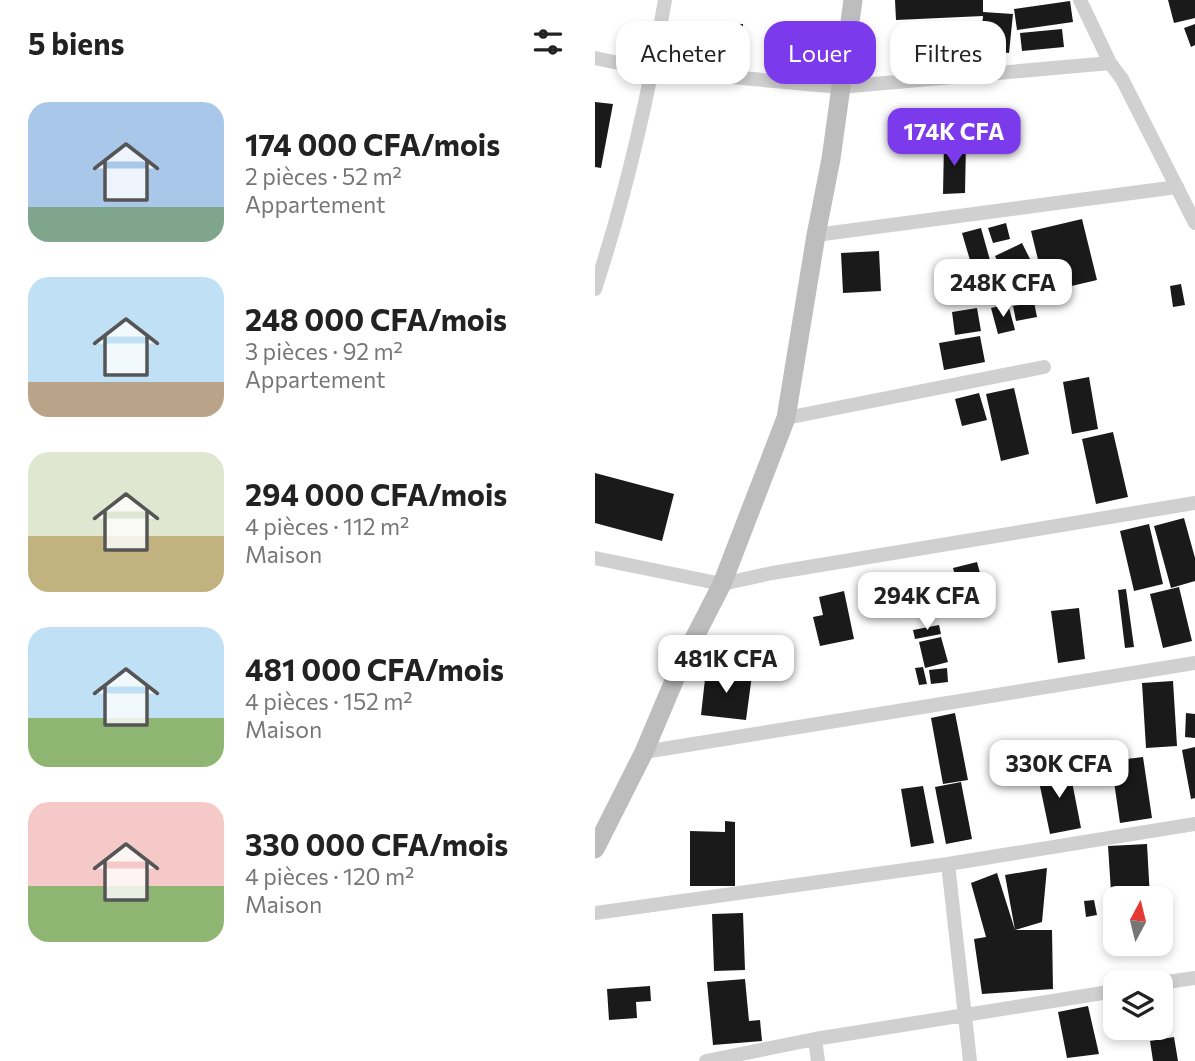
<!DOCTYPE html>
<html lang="fr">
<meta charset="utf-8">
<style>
:root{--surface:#fff;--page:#f2f2f2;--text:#222;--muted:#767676;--accent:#7c3aed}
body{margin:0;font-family:Commissioner,sans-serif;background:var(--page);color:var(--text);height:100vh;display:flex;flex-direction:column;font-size:26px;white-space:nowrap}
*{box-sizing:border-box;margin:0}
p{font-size:23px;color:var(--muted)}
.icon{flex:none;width:38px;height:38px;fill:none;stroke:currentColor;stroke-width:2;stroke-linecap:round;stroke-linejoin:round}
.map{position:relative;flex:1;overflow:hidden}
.side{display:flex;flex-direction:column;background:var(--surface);width:595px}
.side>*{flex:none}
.banner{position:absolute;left:21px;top:21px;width:472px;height:63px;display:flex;gap:14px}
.needle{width:46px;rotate:7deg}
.buttons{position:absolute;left:508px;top:886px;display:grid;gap:14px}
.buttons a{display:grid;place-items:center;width:70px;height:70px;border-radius:14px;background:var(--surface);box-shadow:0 4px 10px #0003;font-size:35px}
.price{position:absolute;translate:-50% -60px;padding:0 16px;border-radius:14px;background:#fff;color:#222;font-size:23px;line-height:46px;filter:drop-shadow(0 2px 4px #0008)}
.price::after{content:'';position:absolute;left:50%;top:42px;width:21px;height:16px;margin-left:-10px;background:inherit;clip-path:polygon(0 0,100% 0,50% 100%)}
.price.on{background:var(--accent);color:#fff}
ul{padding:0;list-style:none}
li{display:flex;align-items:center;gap:21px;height:175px;padding:0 28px}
li span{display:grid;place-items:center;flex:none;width:196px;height:140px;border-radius:21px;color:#555}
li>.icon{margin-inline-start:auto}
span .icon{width:84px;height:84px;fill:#fffc;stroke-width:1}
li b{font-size:30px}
h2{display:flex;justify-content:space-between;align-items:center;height:84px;padding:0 28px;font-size:30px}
.tag{padding:0 24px;border-radius:21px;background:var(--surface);box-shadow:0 4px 10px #0003;font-size:24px;line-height:63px}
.tag.on{background:var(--accent);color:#fff}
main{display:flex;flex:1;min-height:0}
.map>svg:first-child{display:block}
</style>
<main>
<section class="side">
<h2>5 biens<svg class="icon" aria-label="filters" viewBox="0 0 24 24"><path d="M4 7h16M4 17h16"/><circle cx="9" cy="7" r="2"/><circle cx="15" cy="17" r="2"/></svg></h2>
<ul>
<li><span style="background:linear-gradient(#a9c7e8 75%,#7fa58c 0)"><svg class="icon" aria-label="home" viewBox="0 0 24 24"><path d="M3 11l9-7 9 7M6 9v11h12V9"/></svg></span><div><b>174 000 CFA/mois</b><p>2 pièces · 52 m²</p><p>Appartement</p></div></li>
<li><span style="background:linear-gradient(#bfe0f5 75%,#b9a48a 0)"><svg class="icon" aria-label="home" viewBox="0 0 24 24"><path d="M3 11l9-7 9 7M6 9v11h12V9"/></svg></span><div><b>248 000 CFA/mois</b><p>3 pièces · 92 m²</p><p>Appartement</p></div></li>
<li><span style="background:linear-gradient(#dfe7d0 60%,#c2b280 0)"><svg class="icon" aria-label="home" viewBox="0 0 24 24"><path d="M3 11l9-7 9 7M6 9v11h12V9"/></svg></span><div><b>294 000 CFA/mois</b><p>4 pièces · 112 m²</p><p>Maison</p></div></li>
<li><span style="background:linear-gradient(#bfe0f5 65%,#8fb573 0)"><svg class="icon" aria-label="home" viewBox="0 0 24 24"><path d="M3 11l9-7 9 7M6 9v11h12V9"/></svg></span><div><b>481 000 CFA/mois</b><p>4 pièces · 152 m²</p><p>Maison</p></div></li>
<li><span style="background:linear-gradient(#f6c9c9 60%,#8fb573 0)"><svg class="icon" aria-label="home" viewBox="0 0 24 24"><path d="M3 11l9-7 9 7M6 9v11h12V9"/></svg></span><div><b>330 000 CFA/mois</b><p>4 pièces · 120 m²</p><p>Maison</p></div></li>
</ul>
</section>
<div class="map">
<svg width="600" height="1061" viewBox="0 0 600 1061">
<rect width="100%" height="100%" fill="#fff"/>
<path fill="#1a1a1a" d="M300,0h88v12l30,2 -4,39 -29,-3 3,-34 -87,4z
M573,0h27v18l-21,5z
M475,1l3,21 -56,8 -3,-21z
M77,23l71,1v32l-71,-1z
M600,24v21l-4,2 -7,-19z
M467,29l2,18 -42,4 -2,-18z
M0,102l18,2 -12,64 -6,-1z
M349,143h22l-1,50 -22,1z
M487,219l15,61 -51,12 -15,-61z
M411,223l4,16 -17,4 -5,-15z
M386,228l19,68 -18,5 -20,-68z
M427,243l17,34 -28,13 -16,-34z
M284,251l2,40 -38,2 -2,-40z
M586,284l4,21 -12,2 -3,-21z
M439,302l3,15 -21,4 -3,-15z
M413,304l7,26 -17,4 -7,-26z
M382,308l4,23 -26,4 -3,-23z
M385,336l5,26 -41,8 -5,-27z
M494,377l9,52 -26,5 -9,-52z
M419,388l15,66 -28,7 -15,-67z
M384,393l8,27 -25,6 -7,-27z
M518,432l15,65 -32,7 -14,-65z
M0,473l79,21 -12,47 -67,-18z
M589,518l11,40v23l-24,7 -17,-62z
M554,524l14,60 -29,7 -14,-60z
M382,562l11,41 -24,6 -11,-41z
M584,587l13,54 -29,7 -13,-54z
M531,589l8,58 -9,1 -7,-58z
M249,591l10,48 -34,7 -7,-29 10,-2 -4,-18z
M484,608l6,51 -27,4 -7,-52z
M344,625l2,9 -26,5 -2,-9z
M346,637l7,25 -23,6 -6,-26z
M328,667l4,17 -8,1 -4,-17z
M352,668l1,14 -17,2 -2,-14z
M111,670l46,5 -6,45 -45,-5z
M578,681l4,65 -31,2 -4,-65z
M360,713l13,67 -25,4 -12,-66z
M591,713l9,1v24l-10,-1z
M600,747v51l-4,1 -9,-49z
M548,757l9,61 -32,5 -9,-62z
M474,766l12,62 -31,6 -13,-62z
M366,782l11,57 -26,5 -11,-57z
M328,786l11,57 -23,4 -10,-58z
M130,821l10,1v64h-45v-55l35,1z
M552,844l3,54h-35v9h-3l-4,-61z
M452,868l-5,54 -27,8h37l1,59 -71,5 -8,-55 12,-2 -15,-54 26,-10 18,57 -10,-55z
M499,900l3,15 -11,2 -2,-16z
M148,913l2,57 -31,1 -2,-57z
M150,979l4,42 11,-1 2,21 -49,4 -6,-63z
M55,986l1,15 -15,1 1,16 -28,2 -2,-31z
M493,1006l11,48 -32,4 -9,-46z
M579,1037l4,24h-25l-3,-20z"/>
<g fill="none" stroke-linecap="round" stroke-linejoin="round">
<path stroke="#d0d0d0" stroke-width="14" d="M485,0l30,63 12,16 73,144
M0,58l58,12 187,17 270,-24
M221,235l361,-48
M0,289c31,-94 53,-191 70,-289
M191,418l258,-51
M0,558l127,26 50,-11 423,-70
M49,752l551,-89
M353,864l22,197
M0,913l353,-49 247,-40
M565,983l35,-5
M220,1039l3,22
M111,1061l109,-22 300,-48"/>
<path stroke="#bdbdbd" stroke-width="19" d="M0,849l49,-97 38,-90 40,-78 64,-166 30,-183 15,-76 22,-159"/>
</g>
</svg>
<div class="buttons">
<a><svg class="needle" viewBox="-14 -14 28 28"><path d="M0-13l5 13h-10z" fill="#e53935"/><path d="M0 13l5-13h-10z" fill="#767676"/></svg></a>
<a><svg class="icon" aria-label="layers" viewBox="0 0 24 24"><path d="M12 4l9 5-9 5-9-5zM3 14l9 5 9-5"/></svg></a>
</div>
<b class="price on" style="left:359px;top:168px">174K CFA</b>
<b class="price" style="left:408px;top:319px">248K CFA</b>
<b class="price" style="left:332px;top:632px">294K CFA</b>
<b class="price" style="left:131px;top:695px">481K CFA</b>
<b class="price" style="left:464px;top:800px">330K CFA</b>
<div class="banner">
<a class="tag">Acheter</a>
<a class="tag on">Louer</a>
<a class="tag">Filtres</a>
</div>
</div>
</main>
